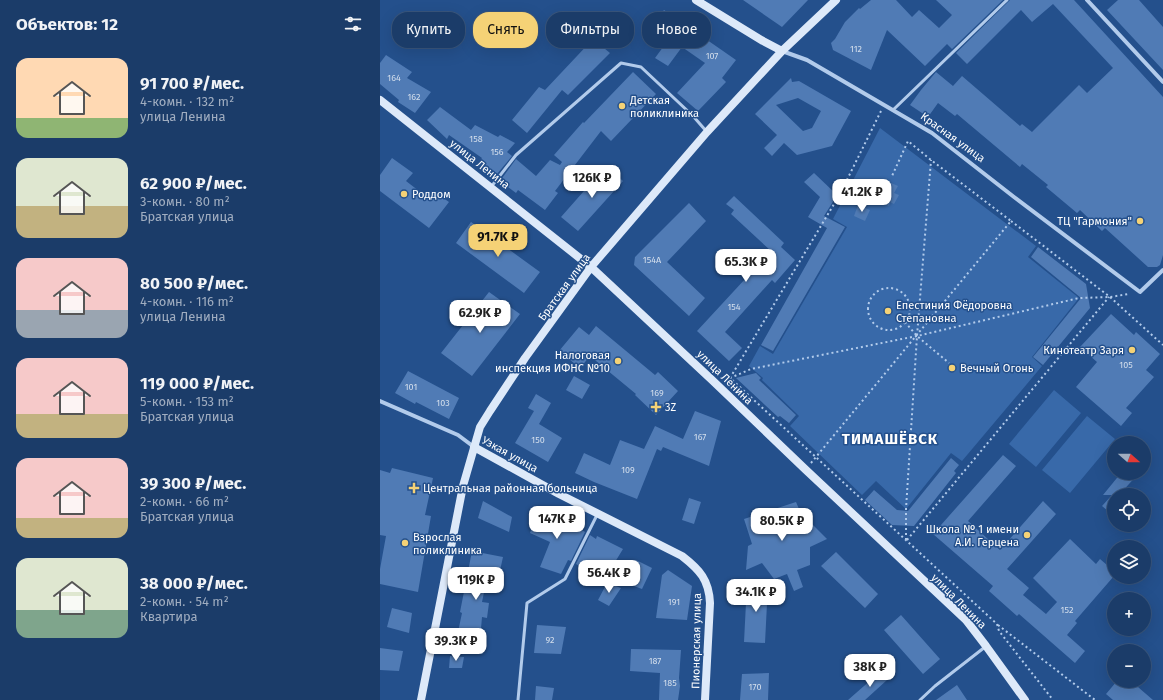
<!DOCTYPE html>
<html lang="ru">
<meta charset="utf-8">
<style>
:root{--surface:#1b3c69;--page:#24436f;--text:#f1f3f6;--muted:#a0adc0;--line:#39567d;--accent:#f5d276}
body{margin:0;font-family:"Fira Sans",sans-serif;background:var(--page);color:var(--text);height:100vh;display:flex;flex-direction:column;font-size:15px;white-space:nowrap}
*{box-sizing:border-box;margin:0}
p{font-size:13px;color:var(--muted)}
.icon{flex:none;width:22px;height:22px;fill:none;stroke:currentColor;stroke-width:2;stroke-linecap:round;stroke-linejoin:round}
.map{position:relative;flex:1;overflow:hidden}
.drawer{display:flex;flex-direction:column;background:var(--surface);width:380px}
.drawer>*{flex:none}
.top-card{position:absolute;left:12px;top:12px;width:380px;height:36px;display:flex;gap:8px}
.needle{width:26px;rotate:111deg}
.buttons{position:absolute;left:727px;top:436px;display:grid;gap:8px}
.buttons a{display:grid;place-items:center;width:44px;height:44px;border-radius:50%;background:var(--surface);box-shadow:0 4px 16px #0002,0 0 0 1px var(--line);font-size:20px}
.price{position:absolute;translate:-50% -34px;padding:0 9px;border-radius:8px;background:#fff;color:#222;font-size:13px;line-height:26px;filter:drop-shadow(0 1px 2px #0008)}
.price::after{content:'';position:absolute;left:50%;top:24px;width:12px;height:9px;margin-left:-6px;background:inherit;clip-path:polygon(0 0,100% 0,50% 100%)}
.price.on{background:var(--accent);color:#111}
ul{padding:0;list-style:none}
li{display:flex;align-items:center;gap:12px;height:100px;padding:0 16px}
li span{display:grid;place-items:center;flex:none;width:112px;height:80px;border-radius:12px;color:#555}
li>.icon{margin-inline-start:auto}
span .icon{width:48px;height:48px;fill:#fffc;stroke-width:1}
li b{font-size:17px}
h2{display:flex;justify-content:space-between;align-items:center;height:48px;padding:0 16px;font-size:17px}
.pill{padding:0 14px;border-radius:16px;background:var(--surface);box-shadow:0 4px 16px #0002,0 0 0 1px var(--line);font-size:14px;line-height:36px}
.pill.on{background:var(--accent);color:#111}
main{display:flex;flex:1;min-height:0}
.map>svg:first-child{display:block}
</style>
<main>
<section class="drawer">
<h2>Объектов: 12<svg class="icon" aria-label="filters" viewBox="0 0 24 24"><path d="M4 7h16M4 17h16"/><circle cx="9" cy="7" r="2"/><circle cx="15" cy="17" r="2"/></svg></h2>
<ul>
<li><span style="background:linear-gradient(#ffd9b3 75%,#8fb573 0)"><svg class="icon" aria-label="home" viewBox="0 0 24 24"><path d="M3 11l9-7 9 7M6 9v11h12V9"/></svg></span><div><b>91 700 ₽/мес.</b><p>4-комн. · 132 m²</p><p>улица Ленина</p></div></li>
<li><span style="background:linear-gradient(#dfe7d0 60%,#c2b280 0)"><svg class="icon" aria-label="home" viewBox="0 0 24 24"><path d="M3 11l9-7 9 7M6 9v11h12V9"/></svg></span><div><b>62 900 ₽/мес.</b><p>3-комн. · 80 m²</p><p>Братская улица</p></div></li>
<li><span style="background:linear-gradient(#f6c9c9 65%,#9aa5b1 0)"><svg class="icon" aria-label="home" viewBox="0 0 24 24"><path d="M3 11l9-7 9 7M6 9v11h12V9"/></svg></span><div><b>80 500 ₽/мес.</b><p>4-комн. · 116 m²</p><p>улица Ленина</p></div></li>
<li><span style="background:linear-gradient(#f6c9c9 70%,#c2b280 0)"><svg class="icon" aria-label="home" viewBox="0 0 24 24"><path d="M3 11l9-7 9 7M6 9v11h12V9"/></svg></span><div><b>119 000 ₽/мес.</b><p>5-комн. · 153 m²</p><p>Братская улица</p></div></li>
<li><span style="background:linear-gradient(#f6c9c9 75%,#c2b280 0)"><svg class="icon" aria-label="home" viewBox="0 0 24 24"><path d="M3 11l9-7 9 7M6 9v11h12V9"/></svg></span><div><b>39 300 ₽/мес.</b><p>2-комн. · 66 m²</p><p>Братская улица</p></div></li>
<li><span style="background:linear-gradient(#dfe7d0 65%,#7fa58c 0)"><svg class="icon" aria-label="home" viewBox="0 0 24 24"><path d="M3 11l9-7 9 7M6 9v11h12V9"/></svg></span><div><b>38 000 ₽/мес.</b><p>2-комн. · 54 m²</p><p>Квартира</p></div></li>
</ul>
</section>
<div class="map">
<svg width="783" height="700" viewBox="0 0 783 700">
<rect width="100%" height="100%" fill="#24508c"/>
<path fill="#3869a9" d="M500,128l156,118 -8,11 51,41 -47,59 10,9 -80,95 -11,-8 -45,56 -30,-28 -14,14 -72,-69 9,-10 -37,-36 1,-2 -14,-12 11,-20 13,8 74,-127 -14,-8z
M674,390l27,23 -45,54 -27,-23z
M707,416l28,23 -45,54 -28,-23z"/>
<path fill="#507bb5" fill-rule="evenodd" d="M363,0h65l-26,27z
M491,0h25l16,17 7,-7 20,18 13,-13 -16,-15h67l-51,49 -5,-5 -22,22 -38,-36 -16,40 -38,-20 -2,-7 4,-4 10,-17 14,-14 1,1z
M630,0h64l89,97v158l-3,10 -3,2h-9l-43,-39 -3,3 -22,-21 -3,3 -31,-26 2,-2 -26,-21 -2,3 -63,-53 -2,2 -17,-13 -10,14 -18,-12 11,-15 15,-18 17,14 9,-10 58,50 2,-2 10,8 47,-47 8,8 26,-25 -60,-64 -21,18 -11,-12 -54,54 -11,-11z
M738,0h21l24,27v43l-56,-60z
M284,10l18,13 3,-1 4,2 5,18 6,-7 36,25 -14,18 4,4 -28,29 -21,-18 28,-30 -23,-16 -14,19 -13,-8 14,-19 -18,-12z
M213,39l17,14 -42,42 -6,-5 -35,43 -15,-13 27,-33 6,3z
M6,55l26,17 -5,6 24,14 -16,21 -17,-11 1,-2 -19,-16v-21z
M253,72l23,22 -45,47 -10,-10 -46,60 3,2 -13,17 -27,-20 -2,3 -16,-12 16,-22 20,17 14,-16 10,5 2,-3 -8,-7 29,-33 1,1z
M411,78l1,4 7,-1 52,30 -19,35 -35,9 -13,-12 -12,13 -8,-8 13,-13 -22,-21zM418,98l23,13 -9,17 -9,3 -27,-26z
M60,107l31,23 4,-5 23,12 2,-2 15,8 -8,9 5,4 -15,18 -17,-13 2,-3 -33,-23 -2,4 -20,-19z
M12,158l21,15 -7,8 22,17 5,-7 16,11 -20,26 -49,-37v-16z
M226,166l17,15 -45,50 -17,-14z
M434,173l21,20 -1,7 -10,16 21,11 -72,124 -12,-6 66,-117 -19,-11 12,-20 -16,-15z
M509,182l9,4 -4,7 5,2 -5,9 -4,-2 -1,4 -13,-6 7,-13 3,2z
M354,196l50,47 -3,4 14,13 -20,23 -3,-3 -47,52 17,16 -13,13 -32,-30 74,-80 -40,-37 3,-4 -8,-6z
M309,203l17,18 -39,41 38,36 -16,18 -55,-51 1,-8z
M478,205l12,5 -5,11 -11,-5z
M91,222l69,50 -16,21 -68,-50z
M658,247l48,37 4,24 -47,57 -10,-8 48,-59 -50,-41z
M109,292l31,22 -48,62 -31,-23z
M731,314l23,21 2,-3 24,22 -14,16 8,7 -28,31 6,5 -11,13 -45,-39 21,-25 -17,-15z
M216,326l59,49 3,-3 20,19 -22,24 -21,-20 1,-1 -46,-38 -10,12 -21,-17 20,-24 10,8z
M28,371l51,27 -10,21 -33,-17 -1,2 -20,-11z
M376,373l5,5 -2,2 37,35 -7,8 -9,-7 -2,1 -42,-39z
M194,376l16,9 -8,14 -16,-9z
M156,394l15,9 -12,21 23,14 -14,24 -33,-19 19,-32 -6,-3z
M315,411l26,10 -12,45 -46,-19 -2,4 -4,-2 -20,50 -43,-17 -19,-9 9,-20 26,12 10,-25 24,9 11,-23 28,13z
M623,455l13,11 -48,55 32,29 43,-49 13,13 -49,55 22,19 -6,7 23,19 11,-12 -24,-24 37,-39 26,25 4,-5 14,12v5l-39,45 2,2 -10,12 18,16 -10,12 -56,-49 -2,2 -28,-25 4,-5 -60,-52z
M571,458l8,7 -5,6 2,2 -42,53 -22,-1 -27,-25 9,-10 23,20 11,1z
M12,468l41,10 -8,37 6,1 -13,76 -38,-8v-15l6,-33 -6,-1v-65l10,3z
M741,473h18l-20,22h-5v21l-12,-10 10,-11h-9z
M309,498l12,4 -7,22 -12,-4z
M103,501l29,16 -3,15 -31,-14z
M416,502l10,23 5,-2 16,16 -17,8v18l-13,5 6,17 -9,4 -7,-17 -13,5 -12,-16 -16,7 2,-24 4,-2 -8,-25z
M159,509l20,10 1,-4 25,17 -14,29 -3,-1 -7,14 -21,-7 10,-25 -20,-9z
M210,535l6,4 1,-3 26,13 -19,31 -28,-16z
M92,551l31,6 -4,18 -11,-2 -6,29 7,1 -2,15 -5,-1 -2,23h5l-2,14h-13l1,-3 -16,-5 7,-33 -2,-1z
M456,552l42,42 -13,14 -44,-42z
M256,560l16,8 -10,21 -16,-6z
M288,570l24,16 -5,34 -31,-2 6,-43z
M227,583l14,5 -12,18 -11,-6z
M367,583l21,1 -3,59 -21,-1z
M12,608l20,5 -3,20 -22,-6z
M521,615l39,44 -17,15 -39,-44z
M157,625l29,2 -5,27 -27,-1z
M0,648l23,3 -4,20 -19,-1z
M251,649l50,1 -2,28 1,8 -2,14h-19l1,-27 -30,-2z
M70,656l14,1 -2,11h-13z
M500,672l7,8 -22,20h-17z
M389,673l-1,27h-28l2,-26z
M737,681h14l22,19h-40l-7,-6z
M577,685l10,15h-31z
M156,686l18,2 -2,12h-17z"/>
<g fill="none" stroke-linecap="round" stroke-linejoin="round">
<path stroke="#b2cbeb" stroke-width="2" stroke-dasharray="2 3" stroke-linecap="butt" d="M501,111l-41,83 -110,184 267,246 2,7 54,69
M631,221l99,76 53,48
M488 309a21 21 0 1 1 42 0a21 21 0 1 1-42 0Z
M525,322l12,14 32,27
M345,379l5,-1 21,-9 166,-33 162,-38 31,-1 19,-3
M431,463l200,-242 -80,-61 -23,-19 -16,35
M526,540v-31l11,-173 14,-176
M527,540l202,-243
M618,625l97,75"/>
<path stroke="#b2cbeb" stroke-width="3" d="M513,110l114,-110
M111,187l25,-32 105,-92 20,4 52,49 14,16
M138,700l9,-97 38,-24 32,-64
M540,700l15,-14 50,-39"/>
<path stroke="#b2cbeb" stroke-width="4" d="M707,0l76,82
M402,51l25,9 125,73 82,64 126,95 23,-22
M0,401l78,34 16,12"/>
<path stroke="#dde9f9" stroke-width="8" d="M316,0l67,41 19,10
M0,100l211,167 121,113 94,90 160,150 20,26 39,54
M94,447l85,47 123,62c18,14 27,24 28,47l-5,97
M41,700l42,-214 17,-59 10,-16 35,-53 66,-91 116,-135 75,-81 54,-51"/>
</g>
<g fill="#f5d276" stroke="#24508c" stroke-width="1.5">
<circle cx="242" cy="106" r="4"/>
<circle cx="24" cy="194" r="4"/>
<circle cx="760" cy="221" r="4"/>
<circle cx="508" cy="311" r="4"/>
<circle cx="752" cy="350" r="4"/>
<circle cx="238" cy="361" r="4"/>
<circle cx="572" cy="368" r="4"/>
<path d="M274 401h4v4h4v4h-4v4h-4v-4h-4v-4h4z"/>
<path d="M32 482h4v4h4v4h-4v4h-4v-4h-4v-4h4z"/>
<circle cx="647" cy="535" r="4"/>
<circle cx="25" cy="543" r="4"/>
</g>
<g text-anchor="middle" stroke-width="3" stroke-linejoin="round" paint-order="stroke">
<g font-size="9" fill="#d3deec">
<text x="476" y="52">112</text>
<text x="332" y="59">107</text>
<text x="14" y="81">164</text>
<text x="34" y="100">162</text>
<text x="96" y="142">158</text>
<text x="117" y="155">156</text>
<text x="272" y="263">154А</text>
<text x="354" y="310">154</text>
<text x="746" y="368">105</text>
<text x="31" y="390">101</text>
<text x="277" y="396">169</text>
<text x="63" y="406">103</text>
<text x="320" y="440">167</text>
<text x="158" y="443">150</text>
<text x="248" y="473">109</text>
<text x="294" y="605">191</text>
<text x="687" y="613">152</text>
<text x="170" y="643">92</text>
<text x="275" y="664">187</text>
<text x="290" y="686">185</text>
<text x="375" y="690">170</text>
</g>
<g font-size="11" fill="#fff" stroke="#24508c" text-anchor="start">
<text x="250" y="104">Детская<tspan x="250" dy="13">поликлиника</tspan></text>
<text x="32" y="198">Роддом</text>
<text x="752" y="225" text-anchor="end">ТЦ "Гармония"</text>
<text x="516" y="309">Епестиния Фёдоровна<tspan x="516" dy="13">Степановна</tspan></text>
<text x="744" y="354" text-anchor="end">Кинотеатр Заря</text>
<text x="230" y="359" text-anchor="end">Налоговая<tspan x="230" dy="13">инспекция ИФНС №10</tspan></text>
<text x="580" y="372">Вечный Огонь</text>
<text x="285" y="411">3Z</text>
<text x="43" y="492">Центральная районная больница</text>
<text x="639" y="533" text-anchor="end">Школа № 1 имени<tspan x="639" dy="13">А.И. Герцена</tspan></text>
<text x="33" y="541">Взрослая<tspan x="33" dy="13">поликлиника</tspan></text>
</g>
<g font-size="11" fill="#fff" stroke="#24508c">
<text transform="translate(573 137) rotate(36)" y="4">Красная улица</text>
<text transform="translate(100 164) rotate(38)" y="4">улица Ленина</text>
<text transform="translate(184 287) rotate(-54)" y="4">Братская улица</text>
<text transform="translate(345 377) rotate(44)" y="4">улица Ленина</text>
<text transform="translate(130 454) rotate(29)" y="4">Узкая улица</text>
<text transform="translate(579 601) rotate(45)" y="4">улица Ленина</text>
<text transform="translate(316 641) rotate(-89)" y="4">Пионерская улица</text>
</g>
<g font-size="15" font-weight="bold" letter-spacing="1" fill="#fff" stroke="#24508c">
<text x="510" y="444">ТИМАШЁВСК</text>
</g>
</g>
</svg>
<div class="buttons">
<a><svg class="needle" viewBox="-14 -14 28 28"><path d="M0-13l5 13h-10z" fill="#e53935"/><path d="M0 13l5-13h-10z" fill="#a0adc0"/></svg></a>
<a><svg class="icon" aria-label="locate" viewBox="0 0 24 24"><circle cx="12" cy="12" r="6"/><path d="M12 2v4M12 18v4M2 12h4M18 12h4"/></svg></a>
<a><svg class="icon" aria-label="layers" viewBox="0 0 24 24"><path d="M12 4l9 5-9 5-9-5zM3 14l9 5 9-5"/></svg></a>
<a>+</a>
<a>−</a>
</div>
<b class="price" style="left:212px;top:199px">126K ₽</b>
<b class="price" style="left:482px;top:213px">41.2K ₽</b>
<b class="price on" style="left:118px;top:258px">91.7K ₽</b>
<b class="price" style="left:366px;top:283px">65.3K ₽</b>
<b class="price" style="left:100px;top:334px">62.9K ₽</b>
<b class="price" style="left:177px;top:540px">147K ₽</b>
<b class="price" style="left:402px;top:542px">80.5K ₽</b>
<b class="price" style="left:229px;top:594px">56.4K ₽</b>
<b class="price" style="left:96px;top:601px">119K ₽</b>
<b class="price" style="left:376px;top:613px">34.1K ₽</b>
<b class="price" style="left:76px;top:662px">39.3K ₽</b>
<b class="price" style="left:490px;top:688px">38K ₽</b>
<div class="top-card">
<a class="pill">Купить</a>
<a class="pill on">Снять</a>
<a class="pill">Фильтры</a>
<a class="pill">Новое</a>
</div>
</div>
</main>
